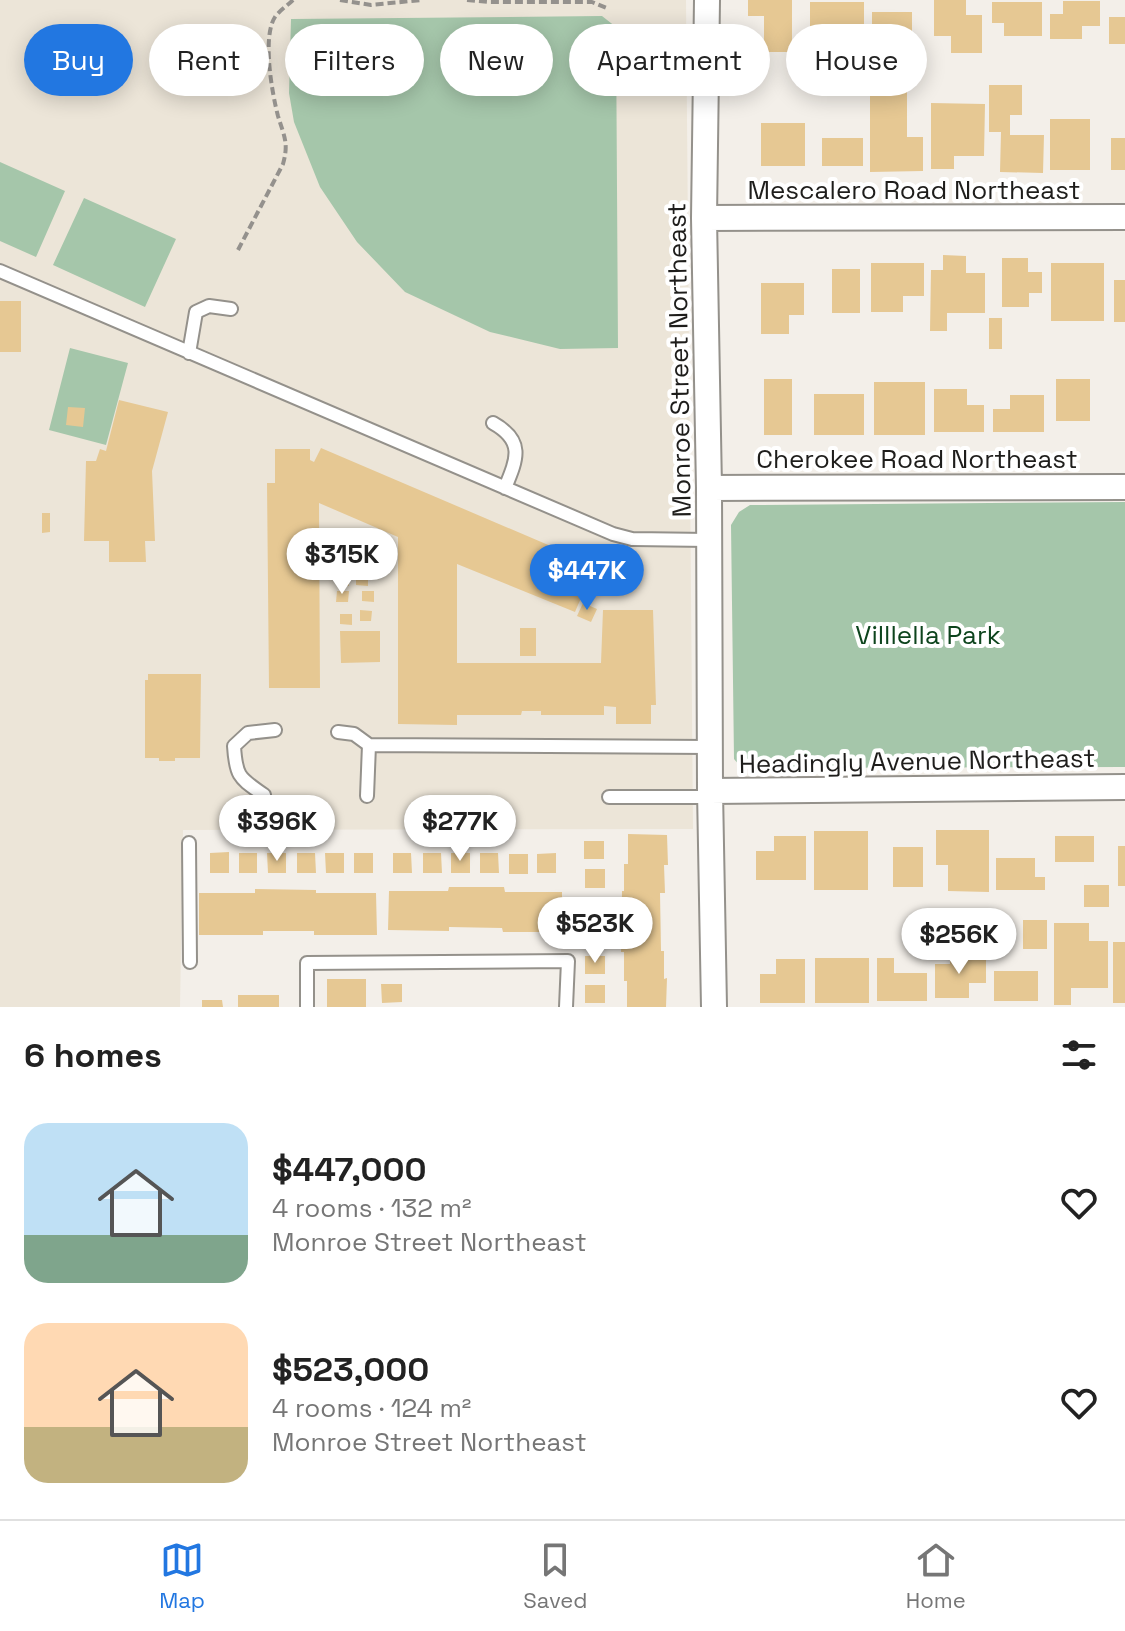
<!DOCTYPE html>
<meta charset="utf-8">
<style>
:root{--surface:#fff;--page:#f2f2f2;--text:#222;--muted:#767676;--line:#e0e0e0;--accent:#2277e1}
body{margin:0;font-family:"Space Grotesk",sans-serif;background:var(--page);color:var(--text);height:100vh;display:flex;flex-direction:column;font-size:30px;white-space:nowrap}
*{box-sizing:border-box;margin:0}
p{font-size:26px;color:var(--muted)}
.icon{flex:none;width:44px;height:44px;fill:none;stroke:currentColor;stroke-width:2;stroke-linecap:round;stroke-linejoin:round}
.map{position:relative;height:1007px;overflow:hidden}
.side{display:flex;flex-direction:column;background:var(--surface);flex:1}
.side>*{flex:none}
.top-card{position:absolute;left:24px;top:24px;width:1078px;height:72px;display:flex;gap:16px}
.price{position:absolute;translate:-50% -68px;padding:0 18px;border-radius:28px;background:#fff;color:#222;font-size:26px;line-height:52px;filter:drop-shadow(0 2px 4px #0008)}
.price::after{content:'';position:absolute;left:50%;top:48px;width:24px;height:18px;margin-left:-12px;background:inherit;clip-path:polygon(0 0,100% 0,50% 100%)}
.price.current{background:var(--accent);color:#fff}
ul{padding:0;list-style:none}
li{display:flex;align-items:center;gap:24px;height:200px;padding:0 24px}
li span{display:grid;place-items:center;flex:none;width:224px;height:160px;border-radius:24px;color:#555}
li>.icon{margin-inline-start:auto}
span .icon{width:96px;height:96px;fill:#fffc;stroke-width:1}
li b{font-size:34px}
h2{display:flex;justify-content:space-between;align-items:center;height:96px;padding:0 24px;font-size:34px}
.chip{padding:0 28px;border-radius:36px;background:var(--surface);box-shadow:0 4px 20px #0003;font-size:28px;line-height:72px}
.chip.current{background:var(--accent);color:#fff}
.dock{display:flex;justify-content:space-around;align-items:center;height:112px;border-top:2px solid var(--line);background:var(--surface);font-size:22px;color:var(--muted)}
.dock a{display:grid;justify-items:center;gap:4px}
.dock .current{color:var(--accent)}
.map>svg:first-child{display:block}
</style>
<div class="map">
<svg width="1125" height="1007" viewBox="0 0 1125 1007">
<rect width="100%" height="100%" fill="#f3efe9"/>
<path fill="#ece5d8" d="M0,0h686l7,829 -510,1 -3,177h-180z"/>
<path fill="#a5c6aa" d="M602,16l14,11 2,321 -58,1 -70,-17 -85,-40 -48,-50 -37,-55 -26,-65 -5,-29 2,-74z
M0,162l65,29 -29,66 -36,-16z
M84,198l92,41 -31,68 -92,-42z
M70,348l58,15 -22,82 -57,-15z
M1125,502v265l-378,1 -6,-1 -7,-8 -3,-234 8,-13 11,-7z"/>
<path fill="#e6c893" d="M748,0h44v52h-28v-36h-16z
M934,0h32v15h16v38h-31v-17h-17z
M1063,1h37v25h-18v13h-32v-25h13z
M810,2h54v29h-12v16h-23v-16h-19z
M992,2h50v34h-38v-13h-12z
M872,12h40v30h-40z
M1109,17h16v27h-16z
M989,85h33v30h-12v20h34l-1,38 -43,-1 1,-40h-12z
M907,86v51h16v34l-53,1v-85z
M931,103l54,1 -1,52h-30v13h-23z
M1050,119h40v51h-40z
M761,123h44v43h-44z
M822,138h41v28h-41z
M1111,138h14v32h-14z
M943,255l23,1v17h19v40h-38v18h-17l1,-61h12z
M1002,258h26v14h14v21h-13v14h-27z
M871,263h53v33h-21v16h-32z
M1051,263h53v58h-53z
M832,269h28v44h-28z
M1114,280h11v42h-11z
M761,283h43v32h-15v19h-28z
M0,301h21v51h-21z
M989,318h13v31h-13z
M764,379h28v56h-28z
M1056,379h34v42h-34z
M874,382h51v53h-51z
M934,389h33v16h17v27h-50z
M814,394h50v41h-50z
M1010,395h34v37h-51v-23h17z
M119,400l49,12 -16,59 3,70h-10l1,21h-37v-21h-25l2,-80h10l4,-12 6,2z
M68,407l17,1 -2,19 -17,-2z
M321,448l274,117 -20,47 -118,-48v99h144l2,-53h50l3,95h-5v19h-35v-17l-12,-1v9h-63v-4h-19l-1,4h-64v10l-59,-1v-187l-79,-34 1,185h-51l-2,-205h8v-34h35v11l4,2z
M42,513h8v19l-8,1z
M337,575h12v11l-12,-1z
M356,575h12v11l-12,-1z
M337,591h12l-1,11h-12z
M362,591h12v11l-12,-1z
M583,603l14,6 -6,13 -14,-6z
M360,610l12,1 -1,10h-11z
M340,614h12v11l-12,-1z
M520,628h16v28h-16z
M340,631h40v31l-39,1z
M148,674h53l-1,84h-25v3h-16v-3h-14v-78h3z
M936,830h53v62l-41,-1v-26h-12z
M814,831h54v59h-54z
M628,834l39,1 1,30h-4l1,28h-5l1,58h3v28l3,-1 -1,29h-39v-26h-3v-29h-3l1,-61h2v-27h4z
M774,836h32v44h-50v-29h18z
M1055,836h39v26h-39z
M584,841h20v18h-20z
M1118,846h7v40h-7z
M893,847h30v40h-30z
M229,852v21h-19v-20z
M239,853h18v20h-18z
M267,853h19v20h-18z
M297,853h18l1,20h-19z
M325,853h19v20h-18z
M354,853h19v20h-19z
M393,853h18l1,20h-19z
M423,853h18l1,20h-19z
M451,853h19v20h-19z
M480,853h18l1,20h-19z
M556,853v20h-19v-19z
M509,854h19v20h-19z
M996,858h39v19h10v13h-49z
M585,869h20v19h-20z
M1084,885h25v22h-25z
M449,887h55l1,5h57v40h-59l-1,-4 -53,-1v4l-61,-1 1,-39h59z
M255,889l61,1v3h60l1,42h-63v-4h-51v4h-64v-42h56z
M585,899h21v18h-21z
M1023,920h24v29h-24z
M1054,923h35v18h19v47h-37v17h-17z
M585,927h21v19h-21z
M1113,942h12v61h-12z
M585,956h20v18h-20z
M950,956h36v27h-17v15h-34v-34h15z
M815,958h54v45h-54z
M877,958h17v15h33v28h-50z
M776,959h29v44h-45v-29h16z
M994,971h44v30h-44z
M327,979h39v28h-39z
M381,984h21v18l-20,1z
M585,985h20v18h-20z
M238,995h41v12h-41z
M202,1000h20l1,7h-21z"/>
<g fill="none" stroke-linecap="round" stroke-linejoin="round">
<defs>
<path id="lane" d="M0,271l613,263 19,5 77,1
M189,353l7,-41 13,-6 22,3
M493,423c32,18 24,36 12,65
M338,732l16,2 15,11 -2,51
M369,745l341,2
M264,795c-24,-17 -28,-17 -30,-49l14,-13 27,-3
M609,797h102
M189,843l1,119
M307,1007v-44l261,-2 -2,46"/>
<path id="street" d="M707,0l-3,218 5,270 1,303 4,216
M704,218l421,-1
M709,488l416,-1
M710,791l415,-4"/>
</defs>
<use href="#lane" stroke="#94918b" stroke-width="16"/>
<use href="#street" stroke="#94918b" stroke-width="28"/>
<path stroke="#94918d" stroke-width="4" stroke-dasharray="8 4" stroke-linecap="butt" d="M340,0l31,5 50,-5
M467,0l22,2h103l17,7
M238,250l45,-86c6,-21 1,-28 -5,-48 -6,-23 -16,-79 -3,-99 4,-6 13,-12 18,-17"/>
<use href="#lane" stroke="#fff" stroke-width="12"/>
<use href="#street" stroke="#fff" stroke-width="24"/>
</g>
<g text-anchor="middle" stroke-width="8" stroke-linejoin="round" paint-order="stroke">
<g font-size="26" fill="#1e1d1b" stroke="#fff">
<text x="914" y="199">Mescalero Road Northeast</text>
<text transform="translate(679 360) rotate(-91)" y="9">Monroe Street Northeast</text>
<text x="917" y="468">Cherokee Road Northeast</text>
<text transform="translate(917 761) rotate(-1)" y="9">Headingly Avenue Northeast</text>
</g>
<g font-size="26" fill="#0d441d" stroke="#fff">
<text x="928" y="644">Villlella Park</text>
</g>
</g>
</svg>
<b class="price" style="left:342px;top:596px">$315K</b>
<b class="price current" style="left:587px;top:612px">$447K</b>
<b class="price" style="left:277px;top:863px">$396K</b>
<b class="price" style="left:460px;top:863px">$277K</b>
<b class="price" style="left:595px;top:965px">$523K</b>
<b class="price" style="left:959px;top:976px">$256K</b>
<div class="top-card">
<a class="chip current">Buy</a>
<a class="chip">Rent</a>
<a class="chip">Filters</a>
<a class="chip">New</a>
<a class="chip">Apartment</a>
<a class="chip">House</a>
</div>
</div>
<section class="side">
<h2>6 homes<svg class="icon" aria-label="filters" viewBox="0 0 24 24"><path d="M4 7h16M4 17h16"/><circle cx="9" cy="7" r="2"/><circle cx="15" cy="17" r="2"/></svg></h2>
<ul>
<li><span style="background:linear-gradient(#bfe0f5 70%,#7fa58c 0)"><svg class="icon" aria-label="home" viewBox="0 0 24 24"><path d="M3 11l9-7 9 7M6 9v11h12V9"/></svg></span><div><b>$447,000</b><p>4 rooms · 132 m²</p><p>Monroe Street Northeast</p></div><svg class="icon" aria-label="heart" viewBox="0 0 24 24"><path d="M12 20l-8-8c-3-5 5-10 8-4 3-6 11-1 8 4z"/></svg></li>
<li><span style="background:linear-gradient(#ffd9b3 65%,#c2b280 0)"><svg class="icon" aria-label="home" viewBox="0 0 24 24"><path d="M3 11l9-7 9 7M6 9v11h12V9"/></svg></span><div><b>$523,000</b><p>4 rooms · 124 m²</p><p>Monroe Street Northeast</p></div><svg class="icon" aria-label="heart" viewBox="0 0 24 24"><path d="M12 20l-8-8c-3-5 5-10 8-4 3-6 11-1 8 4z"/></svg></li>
</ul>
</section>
<nav class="dock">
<a class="current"><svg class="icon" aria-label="map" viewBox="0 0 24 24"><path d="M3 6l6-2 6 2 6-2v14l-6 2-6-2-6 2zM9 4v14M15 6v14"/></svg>Map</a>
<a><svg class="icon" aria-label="saved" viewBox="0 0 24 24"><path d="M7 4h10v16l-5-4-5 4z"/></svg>Saved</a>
<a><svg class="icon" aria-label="home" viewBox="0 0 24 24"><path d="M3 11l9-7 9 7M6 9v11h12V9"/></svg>Home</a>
</nav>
